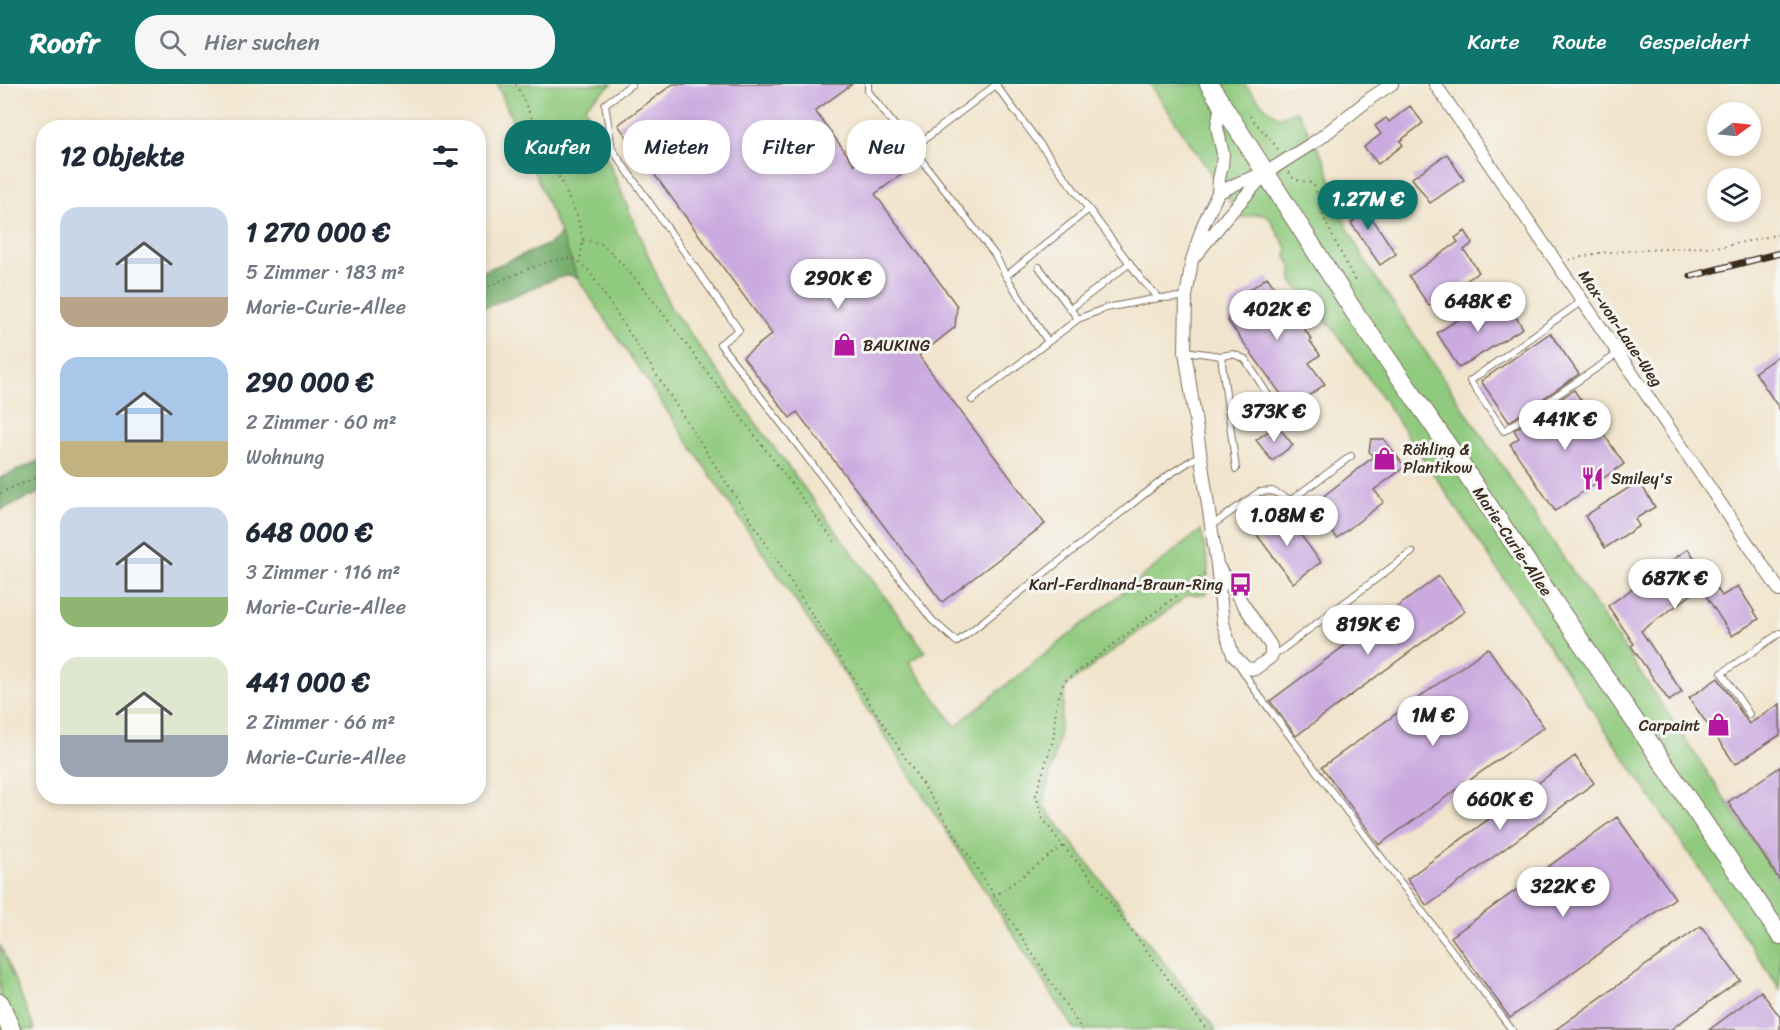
<!DOCTYPE html>
<html lang="de">
<meta charset="utf-8">
<style>
:root{--surface:#fff;--page:#f6f6f7;--text:#1f2937;--muted:#747a83;--accent:#0f766e}
body{margin:0;font-family:Sriracha,sans-serif;background:var(--page);color:var(--text);height:100vh;display:flex;flex-direction:column;font-size:22px;white-space:nowrap}
*{box-sizing:border-box;margin:0}
p{font-size:20px;color:var(--muted)}
.icon{flex:none;width:33px;height:33px;fill:none;stroke:currentColor;stroke-width:2;stroke-linecap:round;stroke-linejoin:round}
.map{position:relative;flex:1;overflow:hidden}
.side{position:absolute;left:36px;top:36px;width:450px;height:684px;display:flex;flex-direction:column;background:var(--surface);border-radius:24px;box-shadow:0 3px 9px #0003}
.side>*{flex:none}
.top-card{position:absolute;left:504px;top:36px;width:570px;height:54px;display:flex;gap:12px}
.needle{width:39px;rotate:75deg}
.buttons{position:absolute;left:1707px;top:18px;display:grid;gap:12px}
.buttons a{display:grid;place-items:center;width:54px;height:54px;border-radius:50%;background:var(--surface);box-shadow:0 3px 9px #0003;font-size:30px}
.price{position:absolute;translate:-50% -51px;padding:0 14px;border-radius:21px;background:#fff;color:#222;font-size:20px;line-height:39px;filter:drop-shadow(0 2px 3px #0008)}
.price::after{content:'';position:absolute;left:50%;top:36px;width:18px;height:14px;margin-left:-9px;background:inherit;clip-path:polygon(0 0,100% 0,50% 100%)}
.price.current{background:var(--accent);color:#fff}
ul{padding:0;list-style:none}
li{display:flex;align-items:center;gap:18px;height:150px;padding:0 24px}
li span{display:grid;place-items:center;flex:none;width:168px;height:120px;border-radius:18px;color:#555}
li>.icon{margin-inline-start:auto}
span .icon{width:72px;height:72px;fill:#fffc;stroke-width:1}
li b{font-size:26px}
h2{display:flex;justify-content:space-between;align-items:center;height:72px;padding:0 24px;font-size:26px}
.chip{padding:0 21px;border-radius:24px;background:var(--surface);box-shadow:0 3px 9px #0003;font-size:21px;line-height:54px}
.chip.current{background:var(--accent);color:#fff}
header{display:flex;align-items:center;gap:36px;box-sizing:border-box;height:84px;padding:0 30px;background:var(--accent);color:#fff}
header strong{font-size:28px}
nav{display:flex;gap:33px;margin-inline-start:auto;font-size:21px}
.search{width:420px;height:54px;background:var(--page);display:flex;align-items:center;gap:15px;box-sizing:border-box;padding:0 21px;border-radius:24px;color:var(--muted);font-size:22px}
.map>svg:first-child{display:block}
</style>
<header>
<strong>Roofr</strong>
<div class="search"><svg class="icon" aria-label="search" viewBox="0 0 24 24"><circle cx="10" cy="10" r="6"/><path d="M15 15l6 6"/></svg>Hier suchen</div>
<nav><a>Karte</a><a>Route</a><a>Gespeichert</a></nav>
</header>
<div class="map">
<svg width="1780" height="946" viewBox="0 0 1780 946">
<rect width="100%" height="100%" fill="#f6f6f2"/>
<filter id="ink" filterUnits="userSpaceOnUse"><feTurbulence type="fractalNoise" baseFrequency=".0167" numOctaves="2"/><feDisplacementMap in="SourceGraphic" scale="12" xChannelSelector="R" yChannelSelector="G"/><feConvolveMatrix kernelMatrix="1 2 1 2 8 2 1 2 1" color-interpolation-filters="sRGB"/></filter>
<filter id="wash" filterUnits="userSpaceOnUse"><feTurbulence type="fractalNoise" baseFrequency=".008" numOctaves="4" result="noise"/><feDisplacementMap in="SourceGraphic" scale="24" xChannelSelector="R" yChannelSelector="G"/><feGaussianBlur stdDeviation="1.35" result="paint"/><feColorMatrix in="noise" values="0 0 0 0 0 0 0 0 0 0 0 0 0 0 0 0 0 1.4 0 .05"/><feComposite in="paint" operator="in"/></filter>
<g filter="url(#wash)">
<rect width="100%" height="100%" fill="#f1e4cc"/>
<path fill="#90ca7e" stroke="#667a4e" stroke-width="1.5" d="M497,0h115l-27,22 85,201 255,344 -16,11 47,65 9,-9 236,-188 7,33 -2,31 -18,1 -122,91 -9,59 -14,60 173,225h-141l-239,-369 -258,-382 -17,-44z
M1150,0h94l21,23 14,10 18,-6 28,50 17,55 22,44 416,621v108l-405,-602 -44,-61 -39,-45v-14l-6,-10 1,-9 -19,-32 -12,-2 -15,4z
M0,861l35,85h-35z"/>
<path fill="#74ae6d" stroke="#586c46" stroke-width="1.5" d="M561,151l17,44 -8,-4 -16,4 -75,31v-37l68,-28z
M43,375v32l-43,19v-32z"/>
<g id="blocks">
<path fill="#cbaae0" d="M673,0h179l-37,27 40,54 41,-30 21,28 -42,31 82,112 -2,21 -36,29 126,168 -103,78 -145,-190 -7,6 -47,-61 29,-23 -154,-209z
M1410,22l13,17 -23,18 3,4 -25,19 -14,-17 17,-13 -6,-8 11,-8 3,4z
M1447,70l17,26 -34,23 -18,-25z
M1347,107l16,24 5,-3 28,42 -16,11 -29,-42 3,-2 -16,-23z
M1465,147l8,12 -9,7 15,22 -50,34 -20,-30 49,-34 -3,-4z
M1267,193l45,63 -2,1 10,14 -11,8 16,21 -34,24 -63,-87 3,-17z
M1490,215l12,20 11,-7 10,16 -64,40 -22,-35z
M1550,249l29,41 -70,48 -28,-41z
M1780,271v55l-25,-38z
M1574,306l50,74 -69,47 -45,-67 9,-6 -5,-8z
M1277,341l16,20 -21,16 -16,-21z
M1371,355h13l21,28 -31,23 10,12 -47,36 -26,-32 62,-49 -4,-6z
M1639,397l16,26 -20,12 4,7 -34,22 -20,-32z
M1282,426l39,52 -28,21 -39,-52z
M1688,465l34,47 16,-10 21,33 -27,17 -31,-48 -60,43 41,61 -13,9 -38,-55 3,-2 -26,-38z
M1439,492l26,35 -169,125 -26,-35z
M1488,564l56,79 -165,118 -57,-78z
M1718,594l31,46 31,-20v31l-45,29 -46,-66z
M1575,672l19,27 -167,123 -20,-27z
M1780,683v114l-52,-79z
M1617,733l58,81 -165,120 -59,-81z
M1701,842l39,54 -70,50h-115z
M1761,907l19,26v13h-71z"/>
</g>
</g>
<g filter="url(#ink)">
<use href="#blocks" fill-opacity="0" stroke="#7b6b5b" stroke-width="1.5"/>
<g fill="none" stroke-linecap="round" stroke-linejoin="round">
<defs>
<path id="lane" d="M632,0l-27,20 7,45 127,181 -19,14 212,276 25,22 213,-168 30,-19
M868,0v7l127,164 11,21 42,66
M995,0l147,196 17,18 27,-1
M913,64l84,-64
M1039,183l39,52
M1006,192l83,-67
M1582,217l-112,80 34,50 115,-78
M1070,225l60,-46
M1185,267l36,5 12,-2 12,5 41,64
M1221,272l15,113
M972,316l106,-81 28,-11 53,-10
M1211,442l48,-34 13,-1 19,9 60,-44
M1272,573l140,-105
M1241,584l14,22 257,340
M1749,630l-27,-41 58,-40"/>
<path id="street" d="M1435,0l345,507
M1218,109l20,-10 29,-11 52,-33 53,-42 20,-13
M1195,172l31,-38 38,-43
M1217,481l54,81v11l-16,12 -9,-1 -13,-13 -10,-32 -6,-58 -32,-214 1,-54 6,-37 11,-35 15,-32 1,-14 3,-13 1,-12 -6,-27 4,-23"/>
<path id="secondary" d="M1209,0l144,226 80,114 347,511
M0,919l11,27"/>
</defs>
<use href="#lane" stroke="#7b6b5b" stroke-width="8"/>
<use href="#street" stroke="#7b6b5b" stroke-width="14"/>
<use href="#secondary" stroke="#7b6b5b" stroke-width="20"/>
<path stroke="#7b6b5b" stroke-width="2" stroke-dasharray="1.5 4.5" stroke-linecap="butt" d="M516,0l61,132 6,24 -3,22
M1250,32c9,12 21,22 29,35
M1289,88c5,13 17,6 25,13l11,36 30,60
M583,156l18,4 9,7 36,40 189,251
M1569,176l29,-7 28,-2 100,-5 54,-12
M478,207c21,-9 76,-37 96,-32 6,2 10,8 15,12l493,759
M0,409l44,-19
M1205,490l-141,108 -8,23 -2,31 -18,59 7,24 20,27 31,35 113,149
M994,813l69,-51"/>
<use href="#lane" stroke="#fff" stroke-width="6"/>
<use href="#street" stroke="#fff" stroke-width="12"/>
<use href="#secondary" stroke="#fff" stroke-width="18"/>
<defs>
<path id="rail" d="M1691,192l89,-23"/>
</defs>
<use href="#rail" stroke="#3b2a1e" stroke-width="7"/>
<use href="#rail" stroke="#f6f6f2" stroke-width="4.5" stroke-dasharray="14" stroke-linecap="butt"/>
</g>
</g>
<defs>
<symbol id="shop-bare" viewBox="-9 -9 18 18"><path d="M-5-2.5h2.3a2.7 3.5 0 0 1 5.4 0H5L5.5 6h-11ZM-1.5-2.5h3a1.5 2.3 0 0 0-3 0Z" fill="#b5179e" stroke="#f6f6f2" stroke-width="2.5" paint-order="stroke"/></symbol>
<symbol id="restaurant-bare" viewBox="-9 -9 18 18"><path d="M-5-6h1v4h1v-4h1v4h1v-4h1v5L-1.5 .5V6h-2V.5L-5-1ZM5-6V6H3V1.5H1.5Q1.5-4 5-6Z" fill="#b5179e" stroke="#f6f6f2" stroke-width="2.5" paint-order="stroke"/></symbol>
<symbol id="bus-bare" viewBox="-9 -9 18 18"><path d="M-5-6H5V4H4V6H2V4H-2V6H-4V4H-5ZM-3.5-4V0h7V-4ZM-3.5 1.2v1.5H-2V1.2ZM2 1.2v1.5H3.5V1.2Z" fill="#b5179e" stroke="#f6f6f2" stroke-width="2.5" paint-order="stroke"/></symbol>
</defs>
<g fill-rule="evenodd">
<use href="#shop-bare" x="828" y="244" width="33" height="33"/>
<use href="#shop-bare" x="1368" y="358" width="33" height="33"/>
<use href="#restaurant-bare" x="1576" y="378" width="33" height="33"/>
<use href="#bus-bare" x="1224" y="484" width="33" height="33"/>
<use href="#shop-bare" x="1702" y="624" width="33" height="33"/>
</g>
<g text-anchor="middle" stroke-width="6" stroke-linejoin="round" paint-order="stroke">
<g font-size="16" fill="#3b2a1e" stroke="#f6f6f2">
<text transform="translate(1621 244) rotate(56)" y="6">Max-von-Laue-Weg</text>
<text transform="translate(1513 457) rotate(56)" y="6">Marie-Curie-Allee</text>
</g>
<g font-size="16" fill="#3b2a1e" stroke="#f6f6f2" text-anchor="start">
<text x="863" y="267">BAUKING</text>
<text x="1403" y="371">Röhling &amp;<tspan x="1403" dy="18">Plantikow</tspan></text>
<text x="1611" y="400">Smiley's</text>
<text x="1223" y="506" text-anchor="end">Karl-Ferdinand-Braun-Ring</text>
<text x="1700" y="647" text-anchor="end">Carpaint</text>
</g>
</g>
</svg>
<div class="buttons">
<a><svg class="needle" viewBox="-14 -14 28 28"><path d="M0-13l5 13h-10z" fill="#e53935"/><path d="M0 13l5-13h-10z" fill="#747a83"/></svg></a>
<a><svg class="icon" aria-label="layers" viewBox="0 0 24 24"><path d="M12 4l9 5-9 5-9-5zM3 14l9 5 9-5"/></svg></a>
</div>
<b class="price current" style="left:1368px;top:147px">1.27M €</b>
<b class="price" style="left:838px;top:226px">290K €</b>
<b class="price" style="left:1478px;top:249px">648K €</b>
<b class="price" style="left:1277px;top:257px">402K €</b>
<b class="price" style="left:1274px;top:359px">373K €</b>
<b class="price" style="left:1565px;top:367px">441K €</b>
<b class="price" style="left:1287px;top:463px">1.08M €</b>
<b class="price" style="left:1675px;top:526px">687K €</b>
<b class="price" style="left:1368px;top:572px">819K €</b>
<b class="price" style="left:1433px;top:663px">1M €</b>
<b class="price" style="left:1500px;top:747px">660K €</b>
<b class="price" style="left:1563px;top:834px">322K €</b>
<div class="top-card">
<a class="chip current">Kaufen</a>
<a class="chip">Mieten</a>
<a class="chip">Filter</a>
<a class="chip">Neu</a>
</div>
<section class="side">
<h2>12 Objekte<svg class="icon" aria-label="filters" viewBox="0 0 24 24"><path d="M4 7h16M4 17h16"/><circle cx="9" cy="7" r="2"/><circle cx="15" cy="17" r="2"/></svg></h2>
<ul>
<li><span style="background:linear-gradient(#c9d6e8 75%,#b9a48a 0)"><svg class="icon" aria-label="home" viewBox="0 0 24 24"><path d="M3 11l9-7 9 7M6 9v11h12V9"/></svg></span><div><b>1 270 000 €</b><p>5 Zimmer · 183 m²</p><p>Marie-Curie-Allee</p></div></li>
<li><span style="background:linear-gradient(#a9c7e8 70%,#c2b280 0)"><svg class="icon" aria-label="home" viewBox="0 0 24 24"><path d="M3 11l9-7 9 7M6 9v11h12V9"/></svg></span><div><b>290 000 €</b><p>2 Zimmer · 60 m²</p><p>Wohnung</p></div></li>
<li><span style="background:linear-gradient(#c9d6e8 75%,#8fb573 0)"><svg class="icon" aria-label="home" viewBox="0 0 24 24"><path d="M3 11l9-7 9 7M6 9v11h12V9"/></svg></span><div><b>648 000 €</b><p>3 Zimmer · 116 m²</p><p>Marie-Curie-Allee</p></div></li>
<li><span style="background:linear-gradient(#dfe7d0 65%,#9aa5b1 0)"><svg class="icon" aria-label="home" viewBox="0 0 24 24"><path d="M3 11l9-7 9 7M6 9v11h12V9"/></svg></span><div><b>441 000 €</b><p>2 Zimmer · 66 m²</p><p>Marie-Curie-Allee</p></div></li>
</ul>
</section>
</div>
